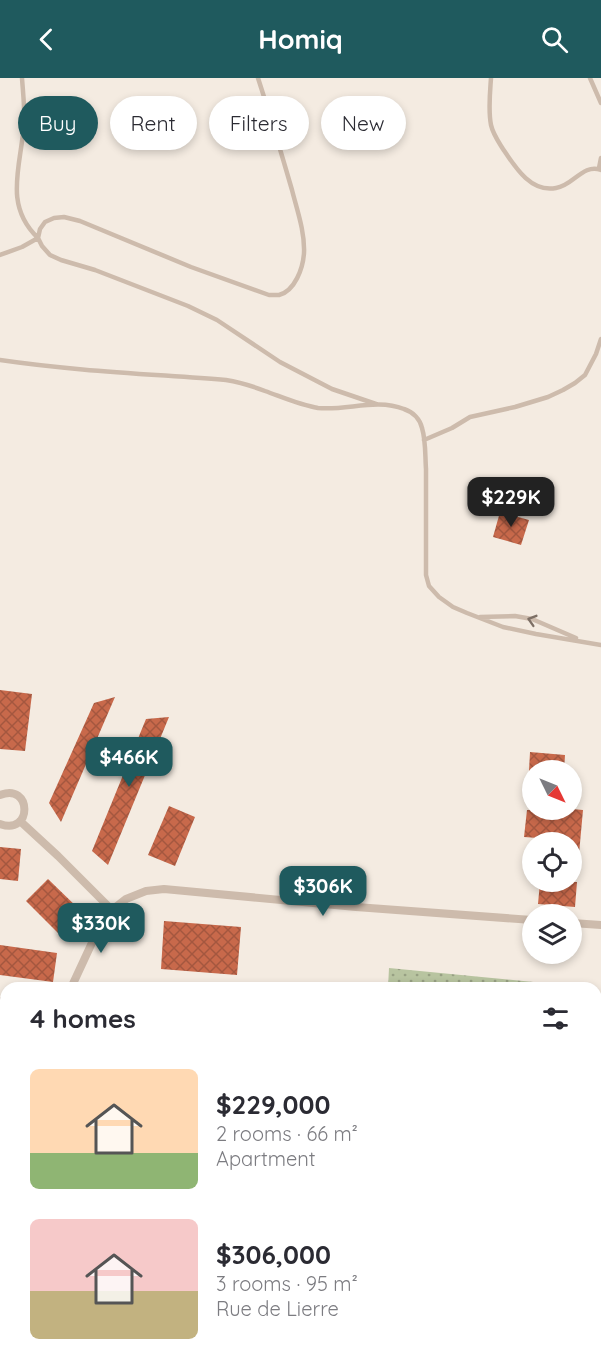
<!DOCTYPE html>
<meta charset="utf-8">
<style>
:root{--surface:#fff;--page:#f2f2f3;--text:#2b2b33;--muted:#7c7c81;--accent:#1f5a5e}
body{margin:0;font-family:Quicksand,sans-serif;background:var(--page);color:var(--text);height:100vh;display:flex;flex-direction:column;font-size:22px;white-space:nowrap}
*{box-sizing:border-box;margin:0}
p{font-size:20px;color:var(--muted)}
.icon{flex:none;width:33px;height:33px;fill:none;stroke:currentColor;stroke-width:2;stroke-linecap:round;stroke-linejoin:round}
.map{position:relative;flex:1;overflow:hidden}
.sheet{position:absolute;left:0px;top:904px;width:602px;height:386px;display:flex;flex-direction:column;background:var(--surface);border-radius:18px 18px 0 0;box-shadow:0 3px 9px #0003}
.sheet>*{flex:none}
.hud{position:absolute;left:18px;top:18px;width:566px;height:54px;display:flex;gap:12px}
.needle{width:39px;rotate:133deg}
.fabs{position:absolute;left:522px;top:682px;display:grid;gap:12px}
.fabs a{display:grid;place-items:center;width:60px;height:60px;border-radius:50%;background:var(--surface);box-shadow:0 3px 9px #0003;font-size:30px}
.price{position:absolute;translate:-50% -51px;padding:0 14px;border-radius:12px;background:var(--accent);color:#fff;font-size:20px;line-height:39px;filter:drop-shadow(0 2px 3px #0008)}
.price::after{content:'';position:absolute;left:50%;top:36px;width:18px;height:14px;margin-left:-9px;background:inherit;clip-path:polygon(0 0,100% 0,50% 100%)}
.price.on{background:#222;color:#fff}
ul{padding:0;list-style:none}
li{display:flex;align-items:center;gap:18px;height:150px;padding:0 30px}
li span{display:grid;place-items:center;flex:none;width:168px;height:120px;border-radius:9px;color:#555}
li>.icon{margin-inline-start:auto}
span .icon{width:72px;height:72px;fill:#fffc;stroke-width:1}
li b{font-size:26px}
h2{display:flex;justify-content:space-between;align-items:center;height:72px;padding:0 30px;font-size:26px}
.pill{padding:0 21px;border-radius:27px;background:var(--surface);box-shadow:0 3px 9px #0003;font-size:21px;line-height:54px}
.pill.on{background:var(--accent);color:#fff}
header{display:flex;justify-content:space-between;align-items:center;height:78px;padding:0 30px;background:var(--accent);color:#fff;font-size:27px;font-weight:800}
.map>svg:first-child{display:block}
</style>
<header><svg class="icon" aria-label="back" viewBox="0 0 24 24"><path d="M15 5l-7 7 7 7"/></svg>Homiq<svg class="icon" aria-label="search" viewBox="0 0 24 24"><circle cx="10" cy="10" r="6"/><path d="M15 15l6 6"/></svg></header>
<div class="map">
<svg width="601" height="1289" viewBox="0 0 601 1289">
<defs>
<pattern id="grass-dots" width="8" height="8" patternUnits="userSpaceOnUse" patternTransform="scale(1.5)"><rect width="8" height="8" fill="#b8c4a0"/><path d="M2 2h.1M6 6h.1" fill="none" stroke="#97a083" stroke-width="1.8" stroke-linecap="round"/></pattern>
<pattern id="building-cross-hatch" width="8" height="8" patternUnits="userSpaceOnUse" patternTransform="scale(1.5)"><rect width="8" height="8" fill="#c8694b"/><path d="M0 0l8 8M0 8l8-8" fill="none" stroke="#a4573f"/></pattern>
</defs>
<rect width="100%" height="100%" fill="#f4ebe1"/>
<path fill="url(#grass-dots)" d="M389,890l175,17 7,3h-183z
M596,927l5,3v297l-5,6z
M6,1210v74h289l-1,5h-294z
M419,1284h137l-2,5h-124z"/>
<path fill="url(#building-cross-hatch)" d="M500,434l29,8 -8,25 -28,-8z
M0,612l32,4 -7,57 -25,-2z
M115,619l-54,125 -12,-19 45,-100z
M169,639l-61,148 -16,-14 54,-132z
M530,674l35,3 -1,16h-35z
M169,728l26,11 -20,49 -27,-11z
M572,731l11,1 -6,66h-5v-33h-7l1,-3 -42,-3 3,-27z
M0,769l21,2 -3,32 -18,-2z
M48,801l33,32 -22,23 -33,-33z
M540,804h37l-2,25 -37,-3z
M164,843l77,6 -4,48 -76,-6z
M0,867l57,8 -4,29 -53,-7z"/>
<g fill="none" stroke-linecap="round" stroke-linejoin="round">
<path stroke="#b9a596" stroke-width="1.5" stroke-dasharray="3 3" stroke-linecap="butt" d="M511,1289l6,-5"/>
<path stroke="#cdbbac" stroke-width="4.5" d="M258,0c12,37 23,74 34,112 5,20 13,42 12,63 -1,15 -9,38 -25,42 -3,0 -7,0 -10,0l-78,-28 -111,-46 -16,-4 -10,1 -9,4 -5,7 -2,9 4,8 8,9 11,5 34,10 93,36 29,14 63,42 52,27 44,15
M491,0c-1,15 -3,32 0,47 2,9 7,16 12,24 12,18 28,44 53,39 17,-2 27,-25 45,-18
M590,0l11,25
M599,90l2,-10
M0,177l22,-8 16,-9c-35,-33 -17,-72 -14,-114 1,-15 -1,-31 -2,-46
M0,282c75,11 150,14 226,20 13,2 26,6 39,11 17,6 35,14 53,17 29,3 58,-10 86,1 9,3 16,10 18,19 4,13 3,28 4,41 0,35 0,70 0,106l3,11 10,11 14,10 14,6 36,14 33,7 65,11
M424,362l28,-12 18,-11 45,-10 33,-10 15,-7 12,-7 10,-8 11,-21 5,-15
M480,539l35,-1 17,3 44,19"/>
<path stroke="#cdbbac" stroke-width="8" d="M0,717c32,-13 33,41 0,29
M20,743l38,35 54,54
M572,845l29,2
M71,910l26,-56 15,-22 14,-11 20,-8 18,-2 192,18 176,13
M0,923l6,2
M597,1261l4,-6"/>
</g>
<defs><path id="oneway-chevron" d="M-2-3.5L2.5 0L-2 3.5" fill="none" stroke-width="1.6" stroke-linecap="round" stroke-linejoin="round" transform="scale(1.5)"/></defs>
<use stroke="#7d6f65" href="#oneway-chevron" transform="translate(532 542) rotate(-163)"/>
</svg>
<div class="fabs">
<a><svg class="needle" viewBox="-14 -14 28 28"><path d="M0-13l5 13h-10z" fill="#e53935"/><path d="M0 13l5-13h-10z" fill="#7c7c81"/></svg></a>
<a><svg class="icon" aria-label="locate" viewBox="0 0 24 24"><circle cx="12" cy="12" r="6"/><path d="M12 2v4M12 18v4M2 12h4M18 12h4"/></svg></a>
<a><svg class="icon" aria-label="layers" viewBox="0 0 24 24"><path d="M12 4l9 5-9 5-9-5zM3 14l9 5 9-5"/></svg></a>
</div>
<b class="price on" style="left:511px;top:450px">$229K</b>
<b class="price" style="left:129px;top:710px">$466K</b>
<b class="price" style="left:323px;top:839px">$306K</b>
<b class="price" style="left:101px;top:876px">$330K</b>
<div class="hud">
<a class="pill on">Buy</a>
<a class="pill">Rent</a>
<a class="pill">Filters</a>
<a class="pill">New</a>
</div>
<section class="sheet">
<h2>4 homes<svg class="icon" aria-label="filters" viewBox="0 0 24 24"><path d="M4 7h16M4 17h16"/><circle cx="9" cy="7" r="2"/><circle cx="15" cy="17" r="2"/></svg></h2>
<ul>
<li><span style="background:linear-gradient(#ffd9b3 70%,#8fb573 0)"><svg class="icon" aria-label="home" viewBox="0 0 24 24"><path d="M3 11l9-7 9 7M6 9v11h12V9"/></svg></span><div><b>$229,000</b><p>2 rooms · 66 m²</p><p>Apartment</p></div></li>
<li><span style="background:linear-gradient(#f6c9c9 60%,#c2b280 0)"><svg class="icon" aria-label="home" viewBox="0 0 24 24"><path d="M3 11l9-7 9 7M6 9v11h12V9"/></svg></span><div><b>$306,000</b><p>3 rooms · 95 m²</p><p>Rue de Lierre</p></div></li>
</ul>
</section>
</div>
